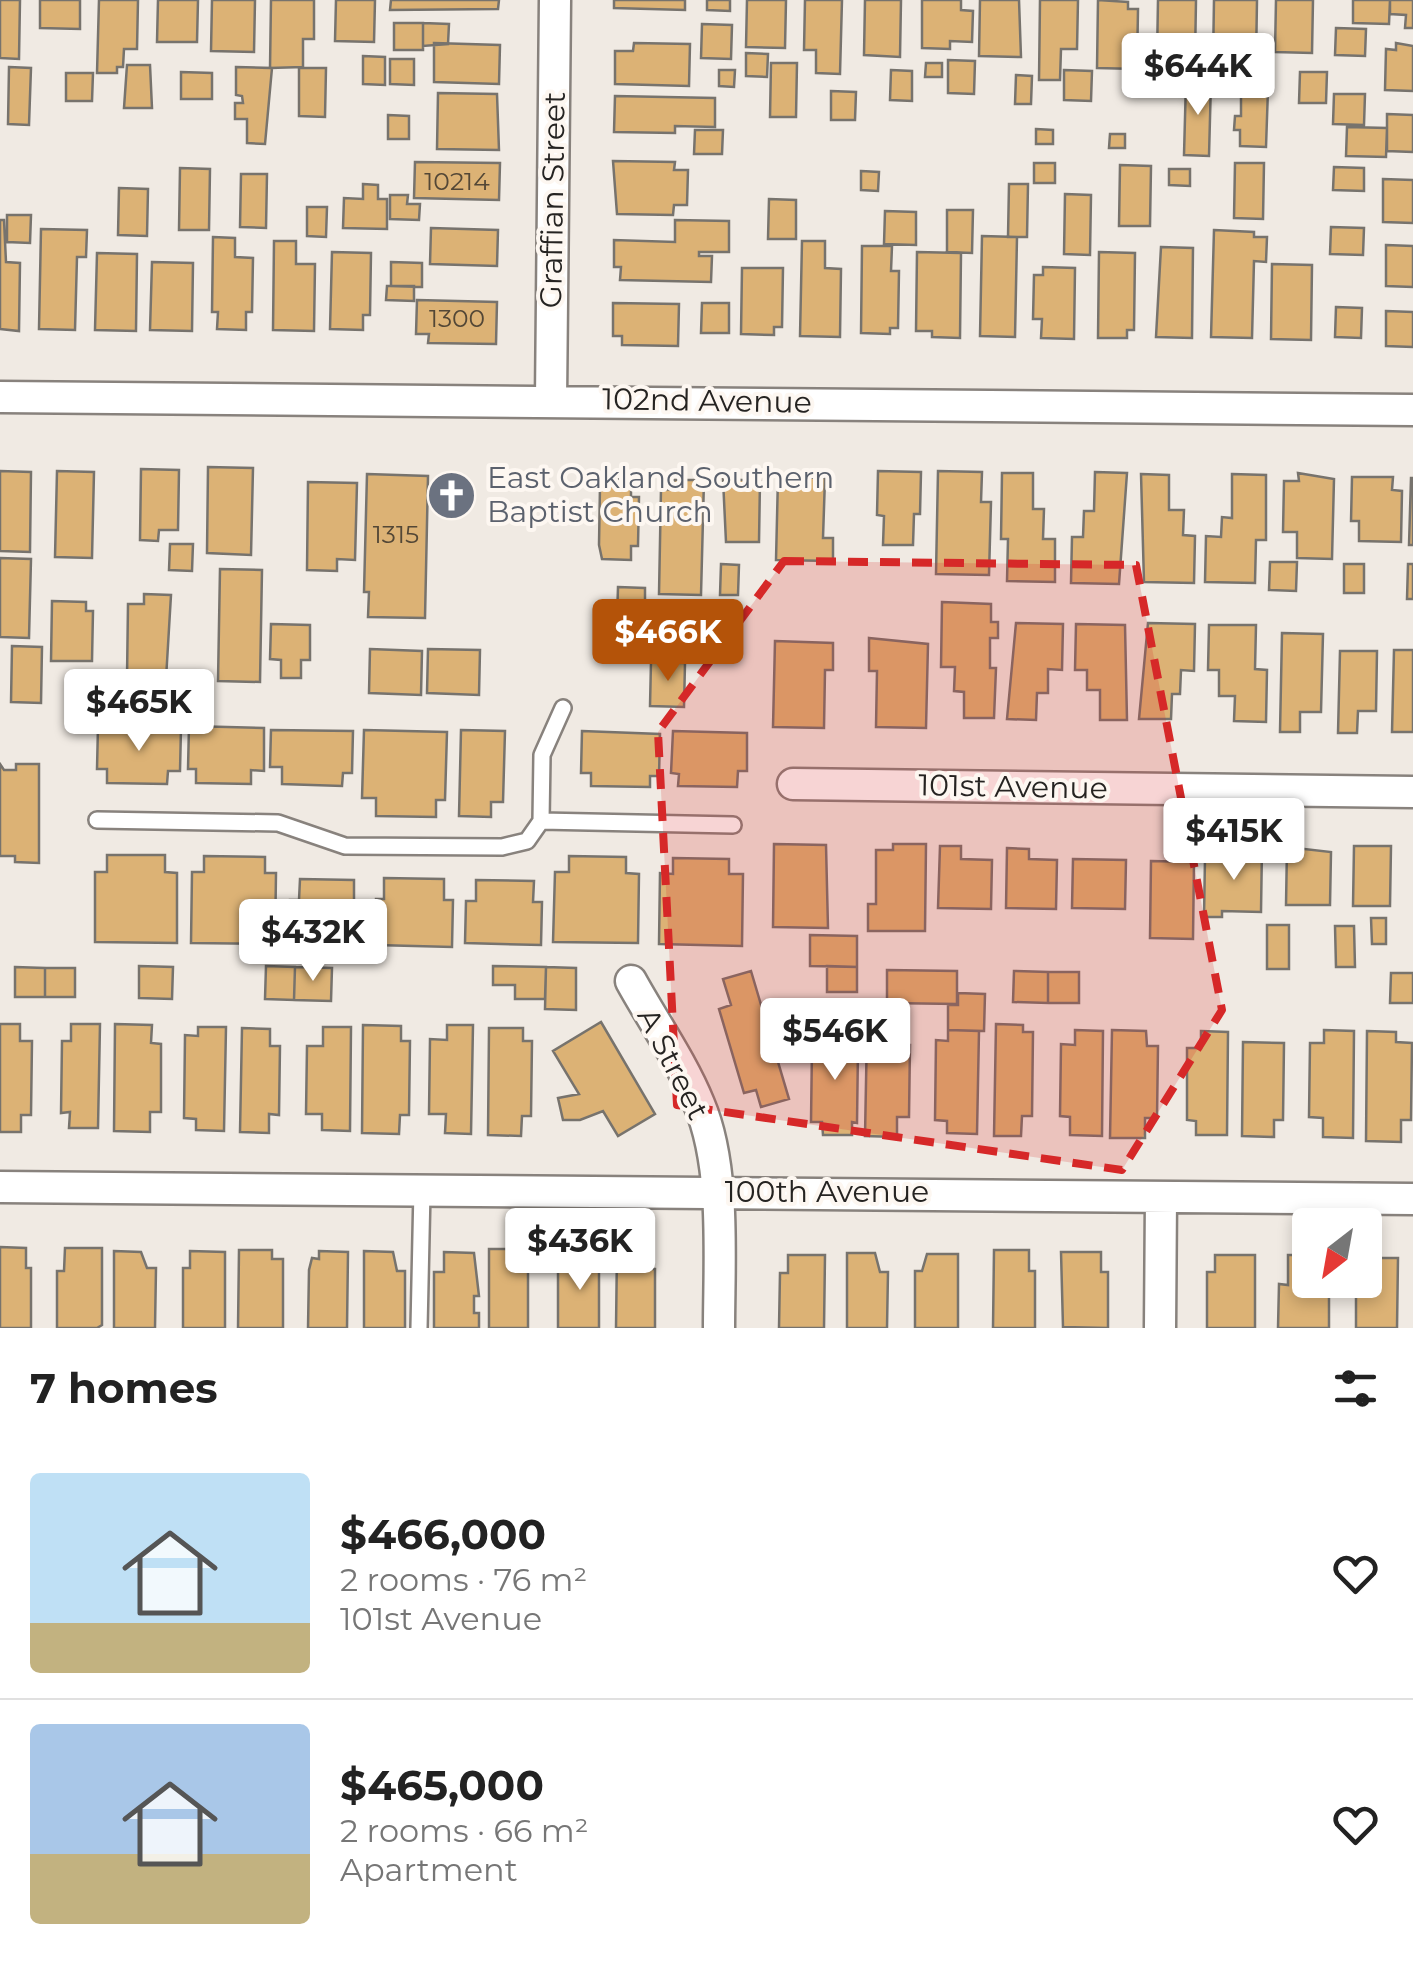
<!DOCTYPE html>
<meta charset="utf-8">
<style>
:root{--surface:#fff;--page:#f2f2f2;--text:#222;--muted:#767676;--line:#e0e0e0;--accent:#b45309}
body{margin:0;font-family:Montserrat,sans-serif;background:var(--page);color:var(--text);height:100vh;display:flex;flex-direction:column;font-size:38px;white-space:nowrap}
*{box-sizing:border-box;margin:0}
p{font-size:32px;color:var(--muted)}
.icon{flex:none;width:55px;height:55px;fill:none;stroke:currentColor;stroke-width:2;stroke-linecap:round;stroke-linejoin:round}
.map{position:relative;height:1328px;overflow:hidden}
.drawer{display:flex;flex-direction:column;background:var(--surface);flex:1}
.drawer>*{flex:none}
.needle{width:65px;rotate:211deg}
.fabs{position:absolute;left:1292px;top:1208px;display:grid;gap:20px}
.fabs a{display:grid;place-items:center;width:90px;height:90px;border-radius:10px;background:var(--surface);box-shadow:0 5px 15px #0003;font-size:50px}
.price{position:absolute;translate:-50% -85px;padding:0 22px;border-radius:10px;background:#fff;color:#222;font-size:32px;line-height:65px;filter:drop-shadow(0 2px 5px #0008)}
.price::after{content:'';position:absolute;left:50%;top:60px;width:30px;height:22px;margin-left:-15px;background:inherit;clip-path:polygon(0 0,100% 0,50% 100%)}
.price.current{background:var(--accent);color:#fff}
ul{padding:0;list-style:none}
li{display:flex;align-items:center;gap:30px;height:250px;padding:0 30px}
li+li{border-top:2px solid var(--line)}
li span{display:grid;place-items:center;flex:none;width:280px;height:200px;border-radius:10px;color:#555}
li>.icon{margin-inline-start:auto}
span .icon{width:120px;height:120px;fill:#fffc;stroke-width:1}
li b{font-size:42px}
h2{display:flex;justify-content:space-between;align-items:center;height:120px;padding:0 30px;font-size:42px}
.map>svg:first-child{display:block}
</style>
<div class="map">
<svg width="1413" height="1328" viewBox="0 0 1413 1328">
<rect width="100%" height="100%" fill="#f0eae3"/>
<path fill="#dcb275" stroke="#77736d" stroke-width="2.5" d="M0,0h20l-1,59 -19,-1z
M40,0h40v29l-40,-1z
M99,0h39l-1,49h-13l-1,18h-6v6h-20z
M158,0h40l-1,42h-40z
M212,0h43l-1,52 -43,-1z
M271,0h43v39h-11v28l-33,1z
M336,0h39l-1,42 -39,-1z
M391,0h108l-1,9 -108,1z
M614,0h71v10l-71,-2z
M707,0h23v11l-23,-1z
M747,0h39l-1,48 -39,-1z
M805,0h37l-2,74 -24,-1v-23h-12z
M865,0h36l-1,57 -36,-2z
M922,0h39v10l12,1 -1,31 -22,-1v8l-28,-1z
M980,0h39l2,57 -42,-1z
M1040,0h38l-1,49h-16l-1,31h-21z
M1098,0l30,2v7h10l-1,60 -40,-1z
M1158,0h38l-1,59 -38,-1z
M1214,0h43l-1,62h-43z
M1276,0h37l-1,53 -37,-1z
M1353,0h37l-1,24 -36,-1z
M1390,0h23v28h-8l1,-13 -16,-1z
M394,23h29v27h-29z
M423,23l26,1 -1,20 -25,2z
M702,24l30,1 -1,34 -30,-1z
M1336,28l30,1 -1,27 -30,-1z
M434,43l66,2 -1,39 -65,-2z
M634,43l56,1 -1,42 -74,-2v-33h18z
M1396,43l17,3v45l-28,-1 1,-41 10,1z
M746,53l22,1 -1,23 -21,-1z
M363,56l22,1v28l-22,-1z
M390,59h24v26l-24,-1z
M948,60l27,1 -1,33 -26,-1z
M771,63h26l-1,54h-26z
M926,63h16v14h-17z
M127,65h23l2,43h-28z
M9,67l22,1 -2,57 -21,-1z
M236,67l36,1 -7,76 -18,-1v-24h-12v-16h8l-1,-7 -6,-1z
M299,68h27l-1,49 -26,-1z
M719,70h16l-1,17 -15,-1z
M891,70l21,1v30l-22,-1z
M1064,70l28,1 -1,30 -27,-1z
M181,72l31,1v26h-31z
M1300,72h27l-1,31h-27z
M66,73h27l-1,28h-26z
M1016,75l16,1 -1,28h-16z
M1186,81h25l-2,75 -25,-1z
M1241,88l27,1 -2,58 -26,-1v-16h-6l1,-14h6z
M831,91l25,1 -1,28h-24z
M438,93l59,1 2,56 -62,-1z
M1334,94h31l-1,31 -31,-1z
M615,96l100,2v29l-40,-1v7l-61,-1z
M1387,114l26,1v37l-26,-1z
M388,115l21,1v23h-21z
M1347,127l40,1 -1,29 -40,-1z
M1036,129l17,1v14h-17z
M695,130h28l-1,24h-28z
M1110,134h15v14h-16z
M613,161l62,1 -1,8h14l-1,35h-13l-1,10 -56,-1z
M415,162l85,1 -1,37 -85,-2z
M1034,163h21v20h-21z
M1235,163h29l-1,56 -29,-1z
M1120,165l31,1 -1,60h-31z
M1334,167l30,1v23l-31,-1z
M180,168l30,1 -1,61h-30z
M1169,169h21v17l-21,-1z
M861,171l18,1 -1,19 -17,-1z
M241,174h26l-1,54 -26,-1z
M1383,179l30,1v43l-30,-1z
M363,184l15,1v14h9v30l-44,-1 1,-30 19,1z
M1009,184h19l-1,53h-19z
M119,188l29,1 -1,47 -29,-1z
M1065,194l26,1 -1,60 -26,-1z
M390,195h18l-1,9h13l-1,16 -29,-1z
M769,199l27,1v39h-28z
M307,207h20l-1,30 -19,-1z
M947,210h26l-1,43 -25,-1z
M885,211l31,1v33l-32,-1z
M7,215h24l-1,28 -23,-1z
M0,220h4l2,42 14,1 -1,68 -19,-2z
M675,220l54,1v31h-30v4h13l-1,26 -91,-2 1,-13h-7v-27l61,2z
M1331,227l33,1 -1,27 -33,-1z
M431,228l67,2 -1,36 -67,-2z
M41,229l46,1 -1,27h-9l-2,73 -36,-1z
M1214,230l40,2v5h13l-1,25 -12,-1 -2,77 -41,-1z
M982,236l35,1 -2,100 -35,-1z
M213,237l22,1v19l18,1 -1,54h-6v18l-29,-1 1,-17h-6z
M274,241h22v23h19l-1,67 -41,-1z
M802,241h23v27l16,1 -1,68 -40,-1z
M1386,245l27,1v41l-27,-1z
M862,246h30l-1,25h8l-1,57h-8v6l-29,-1z
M1161,247l32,1 -1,90 -36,-1z
M332,252l39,1 -1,62h-7v15l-33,-1z
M917,252l44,1 -1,85 -28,-1v-6h-16z
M1099,252l36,1 -1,77h-7v8h-29z
M97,253l40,1 -1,77 -41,-1z
M152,262l41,1 -1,68 -42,-1z
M391,262l31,1v24l-31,-1z
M1272,264l40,1 -1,75 -40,-1z
M1043,267l32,1 -1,71 -33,-1 1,-19h-9l1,-44h9z
M742,268h41l-1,59h-8v8l-33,-1z
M387,286h27v15l-28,-1z
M417,300l80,2 -1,42 -68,-1 1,-9h-13z
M613,303l66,1 -1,42 -56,-1v-9h-9z
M702,303h27v30h-28z
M1336,307l26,1 -1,30 -26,-1z
M1386,311l27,1v35l-27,-1z
M208,467l45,1 -2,87 -44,-2z
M141,469l38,1 -1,60h-19l-1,11 -18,-1z
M0,471l31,1 -1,80 -30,-1z
M57,471l37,1 -2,86 -37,-1z
M878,471l43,1 -1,42h-6l-1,31h-30l1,-29 -7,-1z
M938,471l44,1 -1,30h10l-2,73 -53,-1z
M1095,472l32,1 -8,111 -48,-1 1,-46h11l1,-26h10z
M1002,473h31v36h11l-1,30h12v43l-48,-1 1,-42h-7z
M1298,473l36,6 -2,80 -35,-1v-26h-14l1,-51h15z
M367,474l61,2 -3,142 -57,-1 1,-25h-5z
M1141,474l28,1v35h15l-1,25 12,1 -1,47 -50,-1z
M1232,474l34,1v65h-10l-1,43 -50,-1 1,-46 15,1 1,-20 10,1z
M778,477l47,1 -2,60h10v23l-57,-1z
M1352,477h41l-1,13 10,1 -1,51 -42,-1v-20h-8z
M1411,478h2v67h-4z
M614,479l17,1v17h8l-1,49h-7v14l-29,-1 -3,-14 1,-59h14z
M723,479l37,2 -1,61h-33z
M674,480h30l-3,115 -42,-1 2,-105 13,1z
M308,482l49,1 -2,77 -18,-1v12l-30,-1z
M170,544h23l-1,27 -23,-1z
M0,558l31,1 -2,79 -29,-1z
M1270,562h27l-1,29 -27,-1z
M721,564l18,1 -1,30h-18z
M1344,564h20v29h-20z
M1408,564h5v35h-6z
M220,569l42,1 -2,112 -42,-1z
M618,587l27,1v31h-28z
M144,594l27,1 -5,84 -39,-1 1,-74h16z
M52,601l34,1v9h7l-1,50h-41z
M942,602l49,2v18h7v16h-8v30h6l-2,50h-30v-26l-10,-1 1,-24h-14z
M1016,623l47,1 -1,46 -14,-1v24h-11l-1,27 -29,-1z
M1148,623l47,1 -1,47 -13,-1 -1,24h-8l-1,25h-32z
M271,624l39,1v35h-9v18h-20v-18l-11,-1z
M1076,624l49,1 2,95h-27v-30h-13v-20h-12z
M1209,625h47l-1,44 12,1 -1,52 -32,-1 1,-25h-16v-26h-11z
M1282,633l41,1 -2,78h-21v20h-20z
M869,638l59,6 -2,84 -50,-1 1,-56h-8z
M775,641l58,2v27h-8l-1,58 -51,-1z
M12,646l30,1 -1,56 -30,-1z
M370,649l52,2 -1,44 -52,-2z
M428,649l52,1 -1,45 -52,-2z
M1394,650h19v82h-21z
M1340,651h37l-1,60h-18l-1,22h-19z
M651,662l34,1 -1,44 -34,-1z
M98,726l83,2 -1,43h-12l-1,13 -60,-1v-14h-10z
M189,726l75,2v43l-13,-1v14l-55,-1v-14h-8z
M271,730l82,1 -1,42h-9l-1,13 -60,-2v-17h-12z
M364,730l83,2 -2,68h-9v17l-60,-1v-18h-14z
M461,730l44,1 -2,71h-12v15l-32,-1z
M582,731l78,3 -1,42h-9v11l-59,-1v-13h-10z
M673,731l74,2v38h-9l-1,16 -59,-1 1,-12 -8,-1z
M0,764l4,6h12v-6h23v99l-24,-1v-6h-15z
M774,844l52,1 2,83 -55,-1z
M893,844h33l-1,87h-57v-27h8v-54h17z
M940,846h21v13l31,1 -1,49 -53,-1z
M1354,846h37l-1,60h-37z
M1239,847h23l-1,65 -39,-1v6h-18l1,-59 34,1z
M1287,847l44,5 -1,53h-44z
M1007,848l22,1v10l28,1 -1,49 -50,-1z
M107,855h58v17l12,1v70l-82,-1v-70h12z
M204,856l61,1v16h11l-1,71 -84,-1 1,-71h12z
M569,856l57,1v16l13,1 -1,69 -85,-1 2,-70h14z
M673,858l56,1v15h14l-1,72 -83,-2 1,-71 13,1z
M1073,859l53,1 -1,49 -53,-1z
M1151,861l43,1 -1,77 -43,-1z
M384,878l60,1v21h9l-1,47 -76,-2v-46h8z
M300,879l54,1v22h9l-1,41 -73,-1 1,-42h9z
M476,880l58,1 -1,21h9l-1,43 -76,-2 1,-42h10z
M1371,918h15v26h-14z
M1267,925h22v44h-22z
M1335,926h19l1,41h-19z
M810,935l47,1v31l-47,-1z
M139,966l34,1 -1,32 -33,-1z
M266,966l29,1 -1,33 -29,-1z
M493,966l53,1 -1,32h-30v-14h-22z
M827,966l30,1v25h-30z
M15,967l30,1v29h-30z
M295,967l37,1 -1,33 -37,-1z
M546,967l30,1v42l-31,-1z
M45,968h30v29h-30z
M887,970l70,1v33l-70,-1z
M751,971l38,128 -28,8 -5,-17 -12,3 -25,-84 12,-4 -8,-26z
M1014,971l34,1v31l-35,-1z
M1048,972h31v31h-31z
M1391,973h22v30h-23z
M958,993l27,1 -1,37 -36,-1v-25h10z
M601,1022l54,92 -37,22 -15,-25 -23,9h-17l-5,-22 21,-4 -26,-43z
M0,1024h20v17h12l-1,74h-10v17h-21z
M71,1024h29l-2,104h-29l1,-16 -9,1 1,-72h9z
M115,1024l37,1 -1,18 10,1v68h-11v20l-36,-1z
M996,1024l27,1v7h10l-1,84h-10l-1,20h-27z
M363,1025l38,1v15h9l-1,74h-9l-1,19 -37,-1z
M447,1025h26l-2,109 -26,-1 1,-19h-17l1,-75 17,1z
M198,1027h28l-2,104 -28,-1v-11l-12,-1 1,-83 13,1z
M323,1027h28l-1,104 -28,-1v-16h-16l1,-68h16z
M242,1028l28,1v17h10l-1,69 -10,-1v19l-29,-1z
M489,1028h34v13h9l-1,75h-9l-1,20 -33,-1z
M824,1029h26v18l8,1 -1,75 -5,-1v13h-29l-1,-13h-11l1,-75h12z
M867,1030h31v15h12l-1,72h-12v20l-32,-1z
M948,1030l31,1 -2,103 -30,-1v-12l-12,-1 1,-80 12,1z
M1075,1030l28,1 -1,105 -32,-1v-18l-10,-1 1,-72 14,1z
M1112,1030l34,1 1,15h11l-1,72h-12v20h-35z
M1324,1030l30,1 -1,107 -30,-1v-19l-14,-1 1,-74h14z
M1201,1031l27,1 -1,103h-31v-14l-9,-1v-72h14z
M1367,1031l29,1v10l16,1 -1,77h-10v22l-35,-1z
M1243,1042l41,1 -1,77h-9v17l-32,-1z
M0,1247l26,1v20h5v60h-31z
M65,1248h37v77l-5,3h-40v-57h7z
M489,1249h39v79h-39z
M239,1250h33v9h11v69h-45z
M617,1250l33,1v18h5v59h-39z
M994,1250h35v21h6v57h-42z
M114,1251l27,1 6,16h9l-1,60h-41z
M190,1251l35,1v76h-42v-60h7z
M319,1251l29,1 -1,76h-39l1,-58 3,-12 7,1z
M364,1251l29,1 4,19h8v57h-41z
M444,1252l30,1 5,43h-5v17h5v15h-45v-56h10z
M1061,1252h40v20h7v56l-45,-1z
M570,1253h29v75h-41v-58l12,1z
M847,1253h28l5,19h8l-1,56h-40z
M927,1254h31v74h-43v-57h7z
M788,1255h37l-1,73h-45l1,-55h8z
M1215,1255h40v73h-48v-56h8z
M1288,1255h22v25h19v48h-51l1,-44 9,1z
M1365,1258h33l-1,70h-41v-48h9z"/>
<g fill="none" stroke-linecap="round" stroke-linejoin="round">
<defs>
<path id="service" d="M97,820l181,3 67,23 157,1 25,-6 14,-20 192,4
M541,821l1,-66 21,-47
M419,1328l3,-138"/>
<path id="minor" d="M0,397l1413,13
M551,400l4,-400
M793,784l620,8
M631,981c22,40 51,81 68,123 27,63 20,156 20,224
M0,1187l1413,12
M1160,1328l1,-130"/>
</defs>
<use href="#service" stroke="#88827d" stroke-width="20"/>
<use href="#minor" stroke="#88827d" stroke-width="35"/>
<use href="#service" stroke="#fff" stroke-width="15"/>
<use href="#minor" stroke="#fff" stroke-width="30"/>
</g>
<path fill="#d62828" fill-opacity="0.2" stroke="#d62828" stroke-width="8" stroke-dasharray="20 12" stroke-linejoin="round" d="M784,561l352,4 86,445 -100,160 -445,-65 -19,-373z"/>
<defs>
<symbol id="church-disc" viewBox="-11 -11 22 22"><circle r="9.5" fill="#6b7280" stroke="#fdf7f1"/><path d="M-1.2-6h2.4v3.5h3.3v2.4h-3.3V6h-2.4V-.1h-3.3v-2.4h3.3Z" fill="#fff"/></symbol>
</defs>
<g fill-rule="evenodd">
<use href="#church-disc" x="424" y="468" width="55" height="55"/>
</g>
<g text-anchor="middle" stroke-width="8" stroke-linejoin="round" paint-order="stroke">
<g font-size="25" fill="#534736">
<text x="457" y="190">10214</text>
<text x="457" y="327">1300</text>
<text x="396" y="543">1315</text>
</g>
<g font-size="30" fill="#252321" stroke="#fdf7f1">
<text transform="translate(553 200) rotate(-89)" y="10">Graffian Street</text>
<text transform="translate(707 401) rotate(1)" y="10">102nd Avenue</text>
<text transform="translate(1013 787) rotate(1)" y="10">101st Avenue</text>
<text transform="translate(673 1064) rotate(63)" y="10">A Street</text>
<text x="827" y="1202">100th Avenue</text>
</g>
<g font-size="30" fill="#5b616d" stroke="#fdf7f1" text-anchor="start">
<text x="487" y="488">East Oakland Southern<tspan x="487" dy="34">Baptist Church</tspan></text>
</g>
</g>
</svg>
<div class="fabs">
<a><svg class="needle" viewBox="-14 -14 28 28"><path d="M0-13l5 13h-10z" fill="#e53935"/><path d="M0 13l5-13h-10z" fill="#767676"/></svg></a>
</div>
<b class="price" style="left:1198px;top:118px">$644K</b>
<b class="price current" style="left:668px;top:684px">$466K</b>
<b class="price" style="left:139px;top:754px">$465K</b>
<b class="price" style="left:1234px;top:883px">$415K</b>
<b class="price" style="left:313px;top:984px">$432K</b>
<b class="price" style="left:835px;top:1083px">$546K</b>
<b class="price" style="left:580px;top:1293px">$436K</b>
</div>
<section class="drawer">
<h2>7 homes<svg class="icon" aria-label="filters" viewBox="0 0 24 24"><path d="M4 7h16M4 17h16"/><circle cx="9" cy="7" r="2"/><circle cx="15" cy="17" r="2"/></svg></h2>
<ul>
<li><span style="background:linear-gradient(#bfe0f5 75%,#c2b280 0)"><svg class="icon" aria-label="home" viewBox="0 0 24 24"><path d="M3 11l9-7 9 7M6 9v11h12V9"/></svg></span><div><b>$466,000</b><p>2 rooms · 76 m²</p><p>101st Avenue</p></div><svg class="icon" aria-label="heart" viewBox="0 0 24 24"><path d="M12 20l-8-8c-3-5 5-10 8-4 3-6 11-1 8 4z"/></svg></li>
<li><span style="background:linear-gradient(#a9c7e8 65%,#c2b280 0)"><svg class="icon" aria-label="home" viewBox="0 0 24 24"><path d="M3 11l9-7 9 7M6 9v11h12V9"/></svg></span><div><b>$465,000</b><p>2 rooms · 66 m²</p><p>Apartment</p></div><svg class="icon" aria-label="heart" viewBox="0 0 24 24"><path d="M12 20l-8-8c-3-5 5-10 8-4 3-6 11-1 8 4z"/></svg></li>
</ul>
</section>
